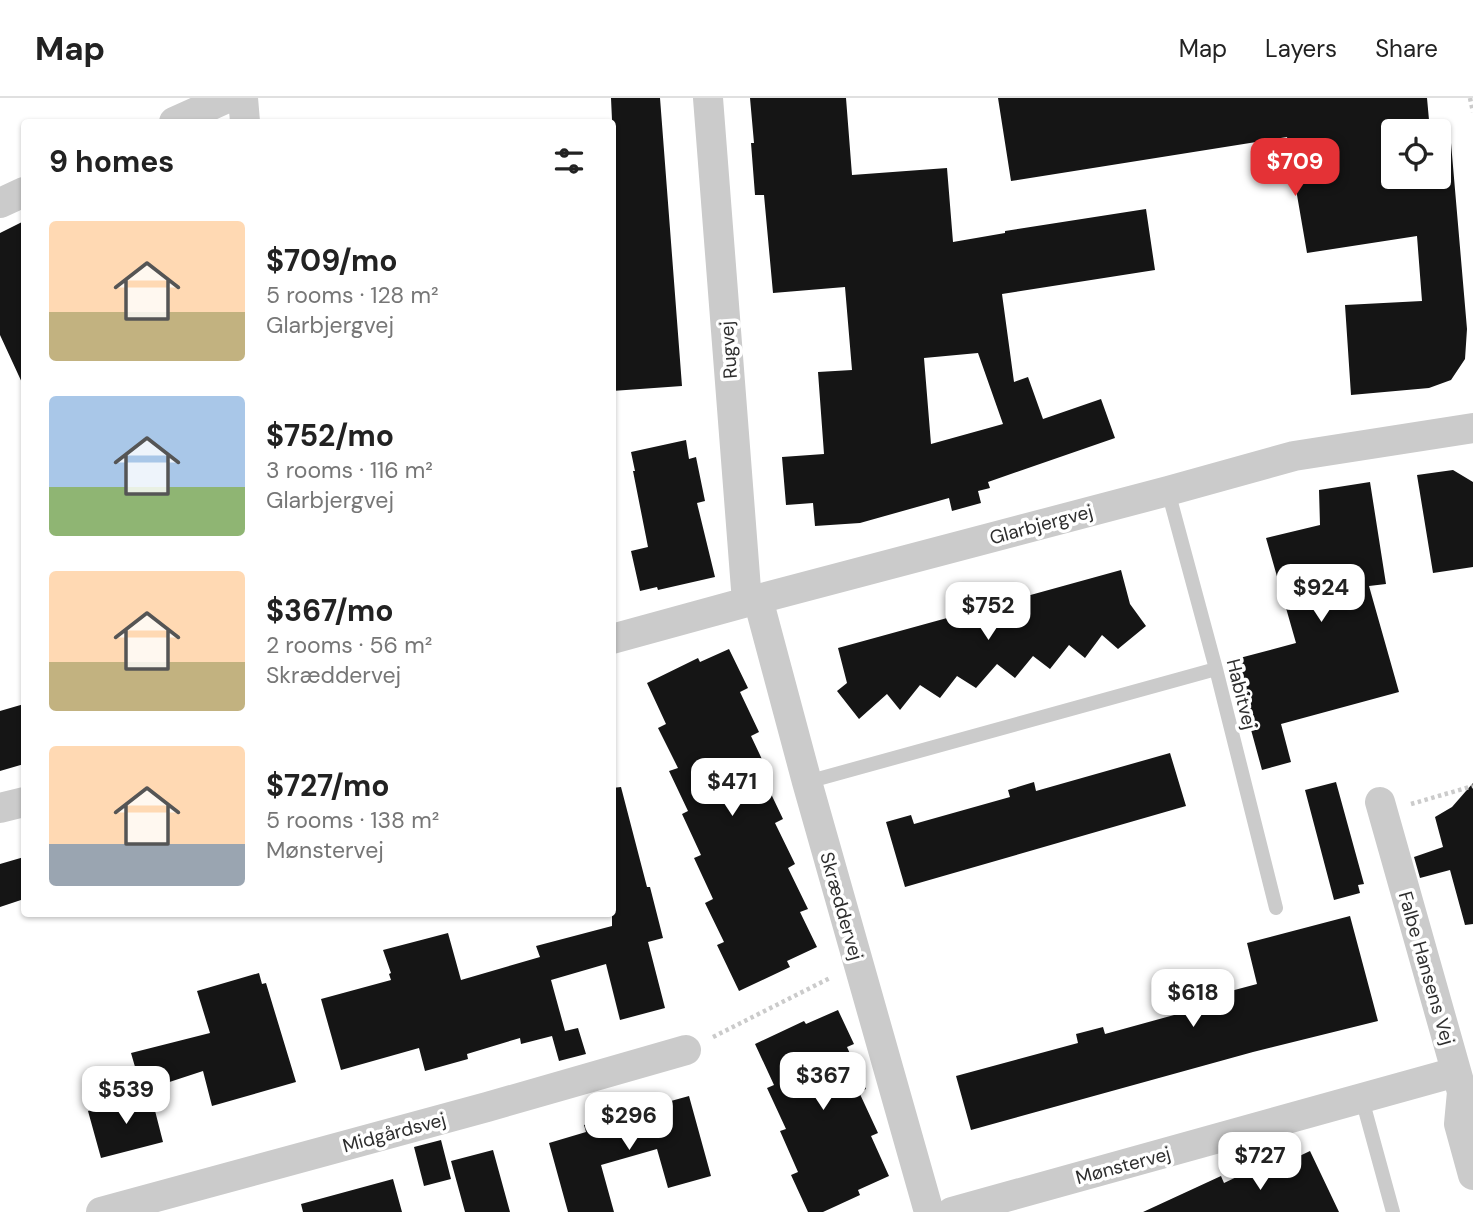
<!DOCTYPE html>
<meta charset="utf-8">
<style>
:root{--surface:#fff;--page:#f2f2f2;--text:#222;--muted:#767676;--line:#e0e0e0;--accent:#e43236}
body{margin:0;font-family:"DM Sans",sans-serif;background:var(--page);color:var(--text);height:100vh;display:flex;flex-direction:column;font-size:26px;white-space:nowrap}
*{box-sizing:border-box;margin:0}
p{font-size:23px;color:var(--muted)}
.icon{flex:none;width:38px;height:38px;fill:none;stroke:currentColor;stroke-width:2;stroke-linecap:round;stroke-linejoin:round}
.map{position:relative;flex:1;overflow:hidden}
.drawer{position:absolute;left:21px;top:21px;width:595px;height:798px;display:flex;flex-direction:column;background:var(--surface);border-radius:7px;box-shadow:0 2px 5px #0004}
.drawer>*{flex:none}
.fabs{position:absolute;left:1381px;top:21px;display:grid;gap:14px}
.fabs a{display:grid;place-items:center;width:70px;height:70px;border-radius:7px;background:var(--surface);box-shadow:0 2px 5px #0004;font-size:35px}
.price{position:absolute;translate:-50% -60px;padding:0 16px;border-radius:14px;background:#fff;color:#222;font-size:23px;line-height:46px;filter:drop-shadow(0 2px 4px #0008)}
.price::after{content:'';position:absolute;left:50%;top:42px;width:21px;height:16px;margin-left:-10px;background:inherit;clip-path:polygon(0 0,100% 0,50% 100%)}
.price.current{background:var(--accent);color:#fff}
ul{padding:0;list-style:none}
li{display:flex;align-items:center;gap:21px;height:175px;padding:0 28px}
li span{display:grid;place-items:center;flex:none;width:196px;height:140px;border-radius:7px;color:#555}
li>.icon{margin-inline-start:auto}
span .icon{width:84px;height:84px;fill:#fffc;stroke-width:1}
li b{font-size:30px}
h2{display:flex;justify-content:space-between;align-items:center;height:84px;padding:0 28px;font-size:30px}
header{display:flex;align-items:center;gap:42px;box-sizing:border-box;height:98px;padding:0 35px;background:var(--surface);border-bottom:2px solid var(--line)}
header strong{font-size:33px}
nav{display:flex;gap:38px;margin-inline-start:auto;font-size:24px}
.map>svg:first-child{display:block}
</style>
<header>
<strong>Map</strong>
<nav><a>Map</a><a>Layers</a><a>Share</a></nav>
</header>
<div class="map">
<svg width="1473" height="1114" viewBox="0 0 1473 1114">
<rect width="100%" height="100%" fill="#fff"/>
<path fill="#151515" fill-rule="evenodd" d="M611,0h49l22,288 -70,5v-271z
M750,0h96l6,77 95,-7 6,74 52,-9v-2l141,-22 9,61 -153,24 12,88 14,-5 15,42 58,-20 14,39 -127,44 2,6 -12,3 3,12 -29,8 -3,-13 -89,25 -45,3 -2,-23 -27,2 -4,-48 42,-3 -6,-82 34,-2 -7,-83 -72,6 -9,-98h-9l-4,-52h3zM978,255l25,71 -72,20 -7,-86z
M998,0h429l3,33h-37v46h45v-32l13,-2 16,186 -2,30 -14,21 -22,8 -78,7 -6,-90 77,-4 -5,-65 -110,17 -20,-116 -276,44z
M24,123v166l-24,-52v-102z
M686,342l3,19 7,-2 9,44 -8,2 18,74 -57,13 -1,-3 -17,4 -9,-40 17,-4 -15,-76h2l-4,-19z
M1453,372l20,12v85l-40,6 -16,-98z
M1370,384l16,102 -17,2 30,106 -118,32 10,38 -29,8 -30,-110 64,-17 -30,-105 54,-13 -1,-35z
M1121,472l9,34 16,22 -28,23 -16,-14 -17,23 -16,-13 -19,24 -17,-13 -18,22 -18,-14 -21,24 -19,-12 -17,22 -20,-13 -20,25 -13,-16 -28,25 -22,-28 10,-8 -9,-35z
M729,551l19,39 -8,4 19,40 -8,4 18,38 -6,3 20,42 -8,4 20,41 -7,4 20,41 -8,3 17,35 -30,14 3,6 -51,24 -22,-46 7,-3 -19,-39 8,-4 -19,-41 7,-3 -19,-41 6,-3 -19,-40 9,-3 -20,-40 8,-4 -19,-41 51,-25 2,4z
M24,606v60l-24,7v-60z
M1170,655l16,53 -281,81 -19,-65 25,-7 3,9 96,-27 -2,-7 26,-8 2,9z
M1336,684l28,102 -6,1 2,8 -26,7 -29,-110z
M1473,685v141l-8,1 -15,-55 -30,8 -6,-21 29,-10 -8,-30 17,-10z
M621,689l26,100h3l13,51 -15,4 17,66 -45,12 -14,-56 -55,16 14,51 13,-3 8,26 -27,7 -7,-25 -31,8 -1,-6 -53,16 1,5 -43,12 -6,-23 -78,22 -20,-71 70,-19 -2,-6 2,-1 -8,-23 65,-17 13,47 79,-23 -4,-11 76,-20v-138z
M24,759v42l-24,8v-43z
M1350,818l28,105 -125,31 -282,78 -15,-54 122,-33 -2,-9 27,-7 2,7 109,-30 -2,-8 45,-12 -10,-41z
M259,875l3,11 4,-1 30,99 -84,24 -9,-35 -61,20 -11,-38 79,-20 -13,-42z
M838,912l16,34 -7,3 19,42 -7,3 19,41 -7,3 18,40 -31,14 2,5 -37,17h-15l-17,-37 7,-3 -18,-41 6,-2 -19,-41 7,-3 -19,-41 49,-23 2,3z
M151,997l12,47 -62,16 -13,-47z
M689,998l22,80 -43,12 -11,-39 -56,16 13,47h-46l-19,-69 37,-11 -2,-7z
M441,1042l10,39 -27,7 -10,-39z
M493,1052l17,62h-45l-14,-51z
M1310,1053l29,61h-196l78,-36 3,7 42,-20 4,7z
M393,1081l9,33h-99l-2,-8z"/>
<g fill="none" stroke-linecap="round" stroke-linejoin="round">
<path stroke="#cbcbcb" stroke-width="4.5" stroke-dasharray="3.5 3.5" stroke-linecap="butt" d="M1470,0l3,14
M1411,706l62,-18
M713,939l117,-59"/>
<path stroke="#cbcbcb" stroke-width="14" d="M1168,393l48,178 60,239
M807,684l409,-113
M1362,1001l31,113"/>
<path stroke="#cbcbcb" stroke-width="30" d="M243,0l2,24
M708,0l39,504
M174,24l53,-24
M0,105l24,-11
M758,501l49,183 122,430
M612,541l135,-37 421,-111 126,-35 179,-28
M1380,704l82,290 -3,32 14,51
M0,710l24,-6
M101,1114l386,-105 199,-57
M952,1114l504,-140"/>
</g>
<g text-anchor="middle" stroke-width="7" stroke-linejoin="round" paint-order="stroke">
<g font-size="19" fill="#2e2e2e" stroke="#fff">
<text transform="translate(728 252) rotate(-94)" y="7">Rugvej</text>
<text transform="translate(1041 426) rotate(-15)" y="7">Glarbjergvej</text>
<text transform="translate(1242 596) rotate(76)" y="7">Habitvej</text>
<text transform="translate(842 808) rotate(74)" y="7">Skræddervej</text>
<text transform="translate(1427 870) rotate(74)" y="7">Falbe Hansens Vej</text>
<text transform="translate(394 1034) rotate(-15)" y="7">Midgårdsvej</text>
<text transform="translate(1123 1067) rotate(-15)" y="7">Mønstervej</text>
</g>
</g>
</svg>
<div class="fabs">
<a><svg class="icon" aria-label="locate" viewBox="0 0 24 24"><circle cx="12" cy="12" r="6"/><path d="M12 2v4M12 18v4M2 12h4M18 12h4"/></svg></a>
</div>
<b class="price current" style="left:1295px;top:100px">$709</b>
<b class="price" style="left:1321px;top:526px">$924</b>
<b class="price" style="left:988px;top:544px">$752</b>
<b class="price" style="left:732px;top:720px">$471</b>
<b class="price" style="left:1193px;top:931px">$618</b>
<b class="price" style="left:823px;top:1014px">$367</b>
<b class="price" style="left:126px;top:1028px">$539</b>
<b class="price" style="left:629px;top:1054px">$296</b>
<b class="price" style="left:1260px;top:1094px">$727</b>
<section class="drawer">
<h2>9 homes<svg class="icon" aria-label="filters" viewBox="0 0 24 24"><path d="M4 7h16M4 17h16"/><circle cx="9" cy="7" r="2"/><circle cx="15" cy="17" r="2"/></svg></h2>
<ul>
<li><span style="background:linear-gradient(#ffd9b3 65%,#c2b280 0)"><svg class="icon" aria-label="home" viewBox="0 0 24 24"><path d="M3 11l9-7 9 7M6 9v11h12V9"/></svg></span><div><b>$709/mo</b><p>5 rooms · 128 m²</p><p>Glarbjergvej</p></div></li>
<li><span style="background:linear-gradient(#a9c7e8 65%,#8fb573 0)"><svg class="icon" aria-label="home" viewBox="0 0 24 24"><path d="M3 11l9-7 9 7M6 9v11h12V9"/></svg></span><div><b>$752/mo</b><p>3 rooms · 116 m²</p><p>Glarbjergvej</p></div></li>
<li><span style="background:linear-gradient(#ffd9b3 65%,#c2b280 0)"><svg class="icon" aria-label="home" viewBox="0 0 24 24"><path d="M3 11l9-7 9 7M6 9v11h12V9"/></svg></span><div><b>$367/mo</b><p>2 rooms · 56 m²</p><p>Skræddervej</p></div></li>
<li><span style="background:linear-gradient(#ffd9b3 70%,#9aa5b1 0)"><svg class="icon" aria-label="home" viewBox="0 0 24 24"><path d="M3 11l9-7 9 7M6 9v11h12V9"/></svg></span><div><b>$727/mo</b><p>5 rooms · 138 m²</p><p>Mønstervej</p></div></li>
</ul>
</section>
</div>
